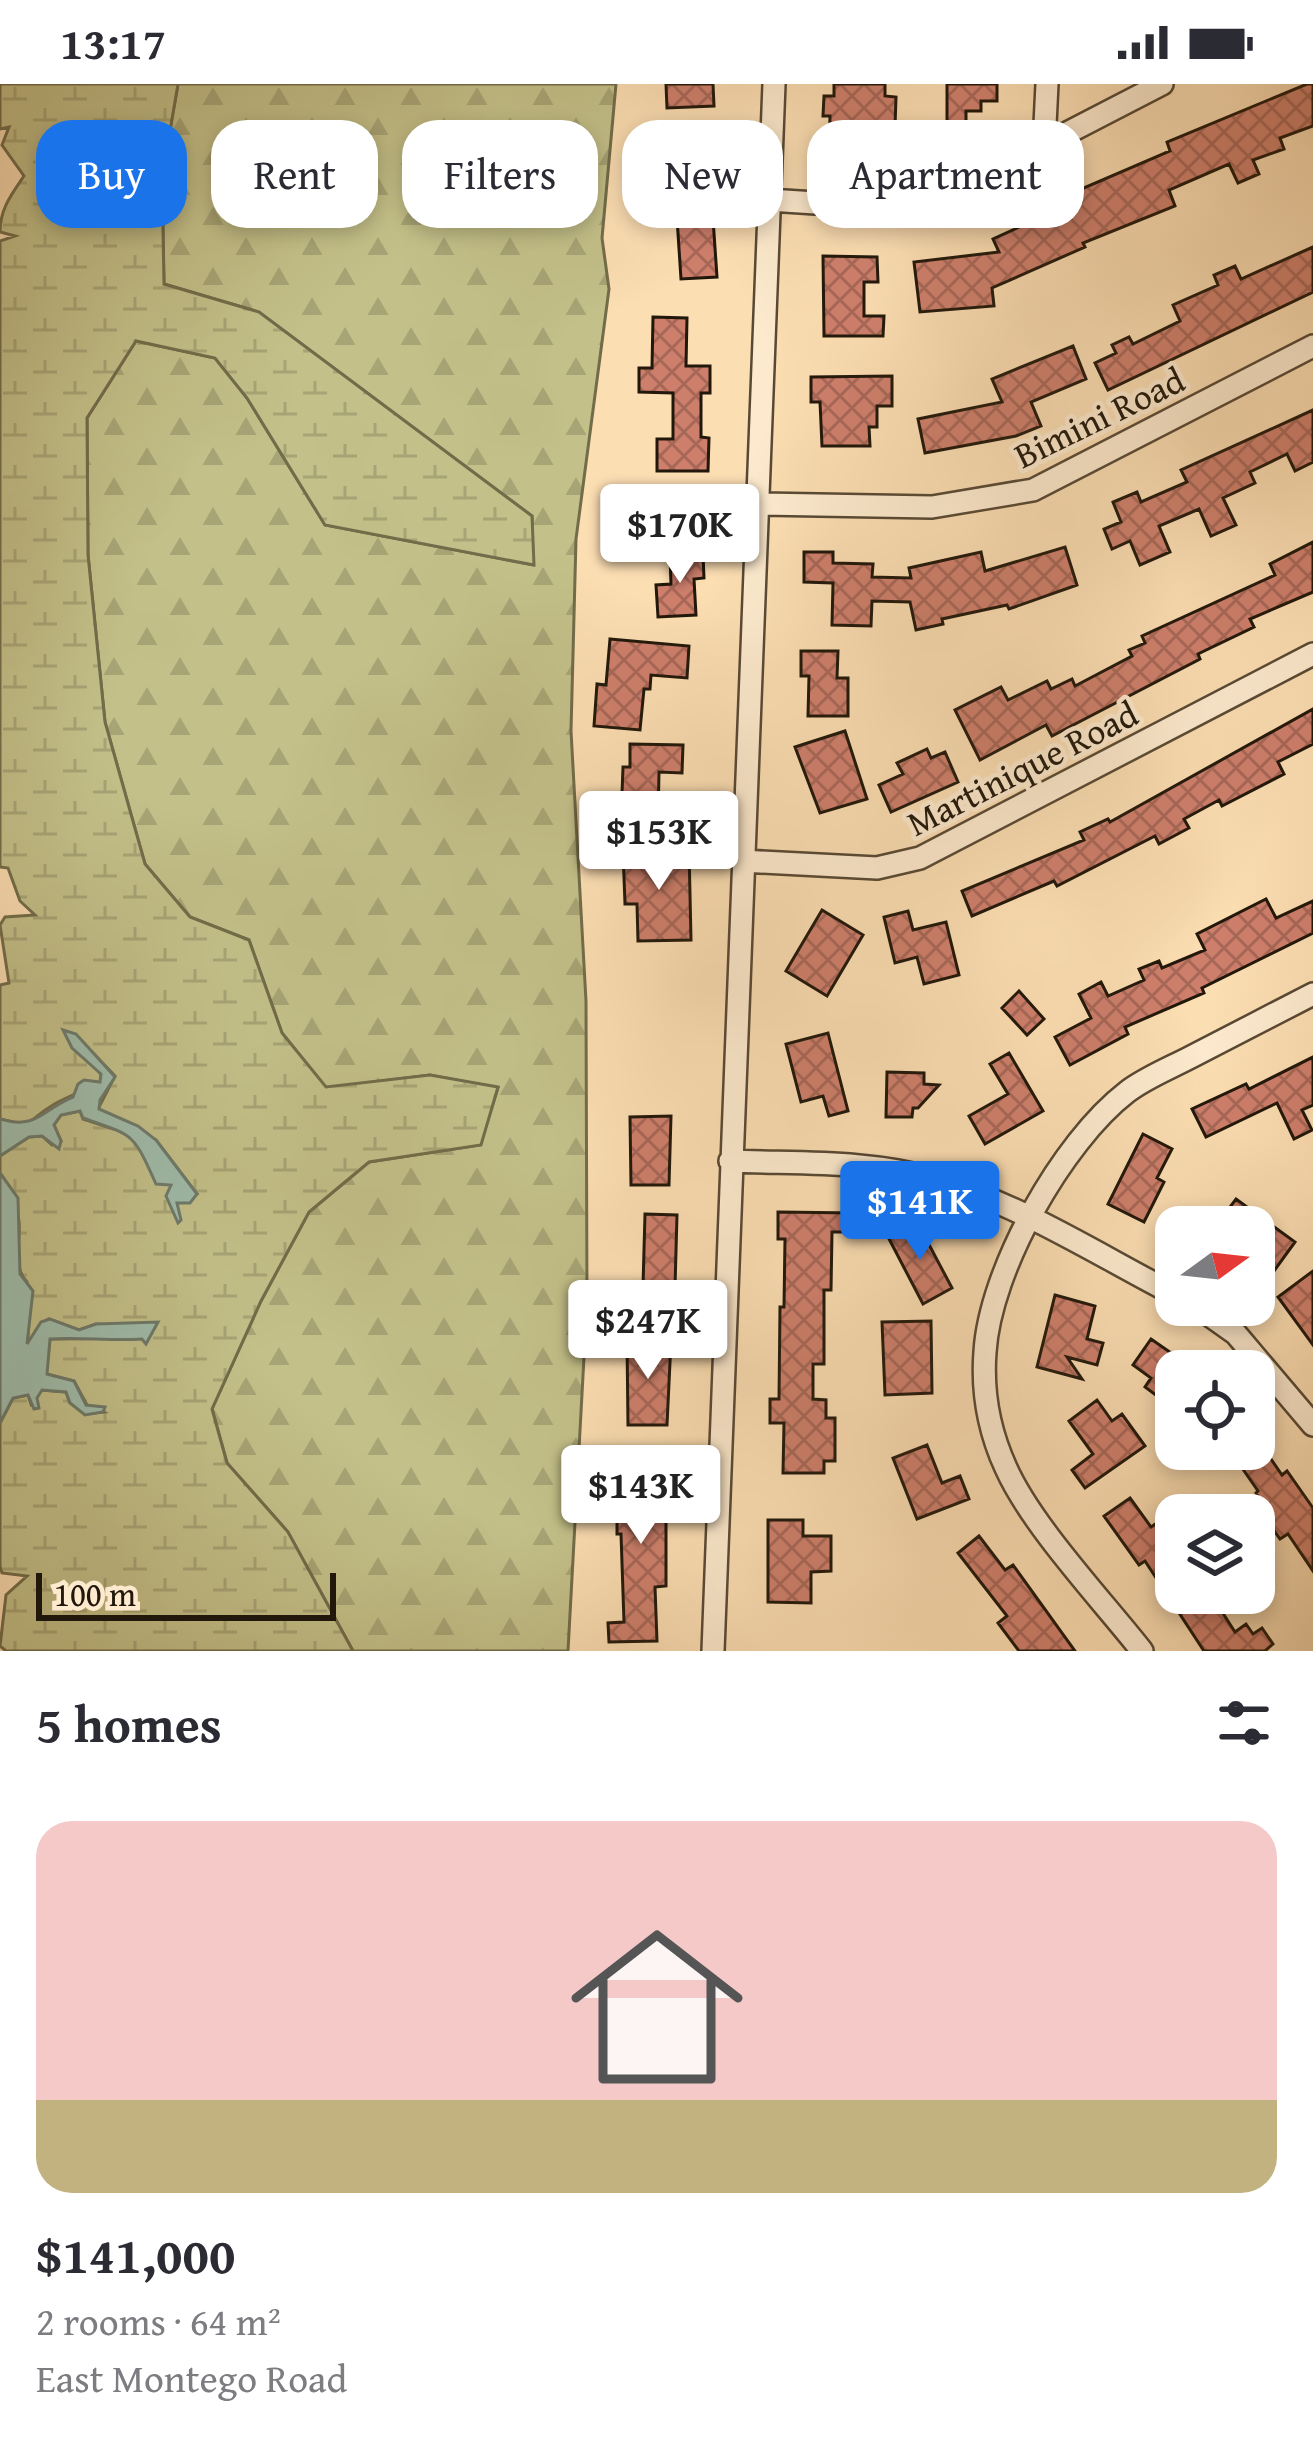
<!DOCTYPE html>
<meta charset="utf-8">
<style>
:root{--surface:#fff;--page:#f2f2f3;--text:#2b2b33;--muted:#7c7c81;--accent:#1a73e8}
body{margin:0;font-family:"Gentium Book Plus",serif;background:var(--page);color:var(--text);height:100vh;display:flex;flex-direction:column;font-size:45px;white-space:nowrap}
*{box-sizing:border-box;margin:0}
p{font-size:39px;color:var(--muted)}
.icon{flex:none;width:66px;height:66px;fill:none;stroke:currentColor;stroke-width:2;stroke-linecap:round;stroke-linejoin:round}
.map{position:relative;height:1567px;overflow:hidden}
.sheet{display:flex;flex-direction:column;background:var(--surface);flex:1}
.sheet>*{flex:none}
.banner{position:absolute;left:36px;top:36px;width:1242px;height:108px;display:flex;gap:24px}
.needle{width:78px;rotate:75deg}
.buttons{position:absolute;left:1155px;top:1122px;display:grid;gap:24px}
.buttons a{display:grid;place-items:center;width:120px;height:120px;border-radius:24px;background:var(--surface);box-shadow:0 6px 18px #0003;font-size:60px}
.scale{position:absolute;left:36px;bottom:30px;width:300px;box-sizing:border-box;padding-left:12px;border:6px solid #21170a;border-top:0;font-size:33px;line-height:42px;white-space:nowrap;color:#21170a;-webkit-text-stroke:9px #fdeace;paint-order:stroke}
.price{position:absolute;translate:-50% -102px;padding:0 27px;border-radius:12px;background:#fff;color:#222;font-size:39px;line-height:78px;filter:drop-shadow(0 3px 6px #0008)}
.price::after{content:'';position:absolute;left:50%;top:72px;width:36px;height:27px;margin-left:-18px;background:inherit;clip-path:polygon(0 0,100% 0,50% 100%)}
.price.on{background:var(--accent);color:#fff}
ul{padding:0;list-style:none}
li{display:grid;align-content:center;gap:24px;height:636px;padding:0 36px}
li span{display:grid;place-items:center;height:372px;border-radius:36px;color:#555}
li>.icon{margin-inline-start:auto}
span .icon{width:216px;height:216px;fill:#fffc;stroke-width:1}
li b{font-size:51px}
h2{display:flex;justify-content:space-between;align-items:center;height:144px;padding:0 36px;font-size:51px}
.tag{padding:0 42px;border-radius:36px;background:var(--surface);box-shadow:0 6px 18px #0003;font-size:42px;line-height:108px}
.tag.on{background:var(--accent);color:#fff}
.status{display:flex;justify-content:space-between;align-items:center;height:84px;padding:0 60px;background:var(--surface);direction:ltr}
.status svg{height:33px;fill:currentColor}
.map>svg:first-child{display:block}
</style>
<div class="status"><b>13:17</b><svg viewBox="0 0 49 12"><path d="M0 12V9h3v3zM5 12V6h3v6zM10 12V3h3v9zM15 12V0h3v12zM26 1h20v11H26zM47 4h2v5h-2z"/></svg></div>
<div class="map">
<svg width="1313" height="1567" viewBox="0 0 1313 1567">
<defs>
<pattern id="forest-firs" width="22" height="20" patternUnits="userSpaceOnUse" patternTransform="scale(3)"><rect width="22" height="20" fill="#c3c089"/><path d="M5 1l3.5 6h-7zM16 11l3.5 6h-7z" fill="#a7a475"/></pattern>
<pattern id="wetland-marsh" width="20" height="14" patternUnits="userSpaceOnUse" patternTransform="scale(3)"><rect width="20" height="14" fill="#c3c089"/><path d="M1 5h8M5 5V1M11 12h8M15 12V8" fill="none" stroke="#a7a475"/></pattern>
<pattern id="building-cross-hatch" width="8" height="8" patternUnits="userSpaceOnUse" patternTransform="scale(3)"><rect width="8" height="8" fill="#ce7f6c"/><path d="M0 0l8 8M0 8l8-8" fill="none" stroke="#a76757"/></pattern>
</defs>
<rect width="100%" height="100%" fill="#fcdeb3"/>
<filter id="stains"><feTurbulence type="fractalNoise" baseFrequency=".00167" numOctaves="4"/><feColorMatrix values="0 0 0 0 .2 0 0 0 0 .09 0 0 0 0 .02 0 0 0 .5 -.17"/></filter>
<radialGradient id="worn" r=".72"><stop offset=".6" stop-color="#630" stop-opacity="0"/><stop offset="1" stop-color="#630" stop-opacity=".3"/></radialGradient>
<path fill="url(#forest-firs)" stroke="#726c4a" stroke-width="3" d="M178,0h438l-14,154 7,51 -33,250 -5,192 15,270 1,301 -19,349h-215l-65,-119 -61,-69 -15,-54 49,-108 48,-89 60,-50 111,-17 18,-57 -68,-13 -104,13 -44,-55 -33,-93 -59,-23 -45,-53 -40,-142 -17,-167 -1,-137 49,-77 79,17 32,40 78,127 208,40 -1,-49 -273,-204 -95,-28 -2,-108z"/>
<path fill="url(#wetland-marsh)" stroke="#726c4a" stroke-width="3" d="M0,0h178l-16,93 2,107 95,28 273,204 2,49 -209,-40 -78,-127 -32,-40 -79,-17 -49,77 1,137 17,167 40,142 45,53 59,23 33,93 44,54 104,-12 68,12 -17,58 -112,17 -60,50 -48,89 -49,108 15,54 61,69 65,119h-347l-6,-5 6,-51 21,-19 -25,-3 -2,-7v-143l13,-25 15,-3 3,9 10,-14 25,2 4,11 23,10 10,-1 -16,-7 -13,-24 -28,-7 4,-35 99,-1 -27,-12 -26,-2 -17,6 -30,-11 -8,4 -13,22 -1,-63c-16,-17 -6,-40 -8,-60 -2,-15 -10,-37 -19,-49v-17l29,-19 13,-1 10,9 9,-4 -7,-16 7,-10 19,-4 3,8 46,15 11,12 4,12 28,27 5,18 20,-9 -41,-54 -58,-31 17,-33 -40,-42 26,41 -1,8c-15,8 -32,13 -47,22 -26,15 -17,24 -53,14v-134l9,-2 -9,-58 5,-8 30,-2 -15,-14 -12,-33 -8,-1v-626l15,-5 -15,-4c0,-23 11,-37 24,-56l-22,-31 7,-18 -9,2z"/>
<path fill="#9fbcab" stroke="#6d7a6b" stroke-width="3" d="M63,946l13,4 39,43 -15,23 -1,9 39,17 18,14 41,54 -7,9h-13l4,17 -3,3 -12,-27 5,-11 -15,-1c-23,-51 -21,-48 -73,-66l-3,-7 -19,4 -7,10 7,16 -2,8 -17,-13 -13,1 -29,19v-37c37,11 41,-9 73,-22l5,-13 6,-4 16,2 1,-8 -29,-26z
M0,1089l18,25 2,76 13,17 -6,53 14,-22 9,-3 29,11 17,-6 62,-2 -12,22 -4,-5c-31,2 -61,-2 -92,0l-3,35 27,7 12,24 19,2 -2,5 -18,3 -15,-12 -4,-11 -24,-2 -5,8 2,10 -5,1 -6,-14 -15,3 -13,25z"/>
<path fill="url(#building-cross-hatch)" stroke="#21170a" stroke-width="3" d="M666,0h47l1,22 -47,2z
M834,0h51v12l11,1 -2,59 -65,-2 1,-38h-7l1,-20h10z
M947,0h50v17h-16v10h-15v11h-19z
M1307,0h6v42l-33,12 4,11 -31,11 6,14 -21,9 -9,-19 -60,26 6,16 -92,37 2,4 -93,41 2,18 -74,6 -6,-50 85,-10 -6,-13 48,-22 -6,-13 26,-12 2,5 107,-46 -3,-9z
M679,53h33l-1,44h10l-1,23h-8l5,73 -36,2 -5,-76h-10l1,-41h12z
M1313,163v45l-205,98 -13,-27 21,-10 -4,-8 17,-8 4,7 47,-23 -7,-16 45,-20 -4,-10 21,-9 6,13z
M823,172l54,1 1,25h-14v34h20l-1,20h-59z
M653,233l34,1 -1,48h24v27h-9v44l8,1 -1,33h-51v-32h16v-46l-34,-1v-24h13z
M1073,262l13,33 -55,23 10,24 -25,10 -91,17 -7,-34 84,-17 -10,-23z
M892,292v30h-15v21h-8l1,19h-48l-2,-44h-9v-25z
M1313,326v52l-18,9 -8,-17 -37,18 5,11 -32,15 13,27 -25,11 -12,-27 -40,17 11,26 -30,13 -10,-24 -18,8 -8,-20 17,-7 -8,-20 24,-10 4,10 46,-20 -6,-12z
M1313,458v50l-63,27 4,8 -56,27 2,5 -148,77 -6,-11 -66,35 -25,-50 46,-23 7,13 39,-19 4,8 21,-10 3,7 57,-30 -3,-6 16,-7 -3,-7 133,-61 -5,-11z
M1065,463l12,38 -68,24 -2,-4 -65,14 1,5 -27,6 -6,-28 -38,-1 -1,25 -39,-1 1,-42 -29,-1v-30h29v11l40,1 -1,13 39,1 -2,-10 72,-16 4,19z
M703,470l1,24 -10,1 2,36 -38,2 -2,-32 15,-1 -1,-29z
M610,555l79,7 -2,32 -36,-3 -1,14h-6l-4,41 -46,-4 3,-42 9,1z
M801,567h37l-1,27h11v38h-40l1,-40h-8z
M1313,625v35l-35,18 6,12 -62,32 -3,-6 -35,19 5,9 -30,16 -4,-8 -98,50 -3,-5 -82,35 -10,-25 122,-51 -4,-8 28,-13 2,3z
M845,647l22,68 -47,14 -25,-66z
M630,660l53,1 -1,28 -23,-1 -1,50 -37,-1 2,-54h7z
M927,665l4,9 14,-6 13,30 -67,30 -12,-27 24,-11 -6,-11z
M689,765l2,91 -53,1 -1,-37h-12l-2,-53z
M1266,815l10,19 37,-17v32l-111,55 2,5 -79,34 3,7 -58,31 -15,-28 36,-19 -12,-24 22,-12 7,14 36,-16 -5,-11 20,-8 3,7 43,-18 -8,-16z
M822,826l41,25 -36,61 -41,-25z
M908,827l5,19 33,-8 13,53 -35,9 -7,-27 -22,6 -11,-46z
M1019,907l25,28 -17,16 -25,-27z
M828,949l20,78 -19,5 -6,-20 -22,6 -15,-58z
M1009,969l34,58 -58,33 -16,-28 39,-22 -18,-30z
M1313,973v48l-11,5 10,20 -18,9 -17,-36 -71,34 -14,-28 54,-25 3,5z
M887,988l37,1v11l15,1 -21,23h-5l-1,9h-26z
M671,1032l-2,69h-38l-1,-68z
M1143,1050l29,15 -15,29 7,4 -20,40 -36,-18z
M1236,1115l59,43 -29,40 -12,-9v-46h-39z
M778,1128l76,1v19h-22l-1,58h-7v74h-11v35l13,1v18h9v43h-11v12h-41l1,-50h-14v-24h9l1,-92h4l1,-68h-7z
M645,1130l32,1 -2,72 -32,-1z
M917,1138l35,66 -29,16 -35,-67z
M1313,1187v74l-35,-48z
M1055,1211l40,11 -8,33 16,4 -6,22 -30,-8 15,22 -45,-12z
M931,1237l1,72 -47,2 -3,-73z
M1151,1255l46,32h-21v16l-11,15 -20,-15 6,-9 -18,-13z
M627,1257h44l-4,84h-39z
M1097,1316l15,21 10,-7 23,32 -60,42 -13,-18 21,-16 -24,-33z
M927,1361l15,38 18,-7 9,23 -52,20 -24,-61z
M1229,1365h35l18,26 5,-4 26,37v63l-25,-37 -8,5 -19,-27 5,-3 -10,-16 2,-2z
M617,1378h49v124l-11,1 2,54 -48,1 -1,-19 16,-1 -3,-88h-4z
M1130,1414l21,29 25,-17v83h34l25,39 11,-8 7,10 9,-6 11,16 -8,7h-61l-59,-90 -6,4 -35,-49z
M768,1436h35v16h28v35l-20,1v31l-43,-1z
M979,1452l26,34 8,-5 62,86h-56l-21,-28 9,-7 -49,-63z"/>
<g fill="none" stroke-linecap="round" stroke-linejoin="round">
<defs>
<path id="minor" d="M1044,61l3,-61
M769,116l139,9 18,-3 236,-122
M758,420l174,3 101,-17 280,-144
M742,777l135,7 43,-10 393,-204
M730,1077c67,3 139,-1 203,18 85,24 165,76 243,116
M1195,1221l41,29 77,91
M713,1567l61,-1567
M1142,1567c-41,-52 -110,-125 -136,-183 -17,-37 -24,-77 -21,-116 5,-82 77,-210 142,-260 18,-14 43,-24 64,-35 41,-21 81,-42 122,-63"/>
</defs>
<use href="#minor" stroke="#584934" stroke-width="26"/>
<use href="#minor" stroke="#fdeace" stroke-width="21"/>
</g>
<g text-anchor="middle" stroke-width="9" stroke-linejoin="round" paint-order="stroke">
<g font-size="36" fill="#21170a" stroke="#fdeace">
<text transform="translate(1099 333) rotate(-26)" y="13">Bimini Road</text>
<text transform="translate(1022 684) rotate(-27)" y="13">Martinique Road</text>
</g>
</g>
<rect width="100%" height="100%" filter="url(#stains)"/>
<rect width="100%" height="100%" fill="url(#worn)"/>
</svg>
<div class="buttons">
<a><svg class="needle" viewBox="-14 -14 28 28"><path d="M0-13l5 13h-10z" fill="#e53935"/><path d="M0 13l5-13h-10z" fill="#7c7c81"/></svg></a>
<a><svg class="icon" aria-label="locate" viewBox="0 0 24 24"><circle cx="12" cy="12" r="6"/><path d="M12 2v4M12 18v4M2 12h4M18 12h4"/></svg></a>
<a><svg class="icon" aria-label="layers" viewBox="0 0 24 24"><path d="M12 4l9 5-9 5-9-5zM3 14l9 5 9-5"/></svg></a>
</div>
<div class="scale">100 m</div>
<b class="price" style="left:680px;top:502px">$170K</b>
<b class="price" style="left:659px;top:809px">$153K</b>
<b class="price on" style="left:920px;top:1179px">$141K</b>
<b class="price" style="left:648px;top:1298px">$247K</b>
<b class="price" style="left:641px;top:1463px">$143K</b>
<div class="banner">
<a class="tag on">Buy</a>
<a class="tag">Rent</a>
<a class="tag">Filters</a>
<a class="tag">New</a>
<a class="tag">Apartment</a>
</div>
</div>
<section class="sheet">
<h2>5 homes<svg class="icon" aria-label="filters" viewBox="0 0 24 24"><path d="M4 7h16M4 17h16"/><circle cx="9" cy="7" r="2"/><circle cx="15" cy="17" r="2"/></svg></h2>
<ul>
<li><span style="background:linear-gradient(#f6c9c9 75%,#c2b280 0)"><svg class="icon" aria-label="home" viewBox="0 0 24 24"><path d="M3 11l9-7 9 7M6 9v11h12V9"/></svg></span><div><b>$141,000</b><p>2 rooms · 64 m²</p><p>East Montego Road</p></div></li>
</ul>
</section>
